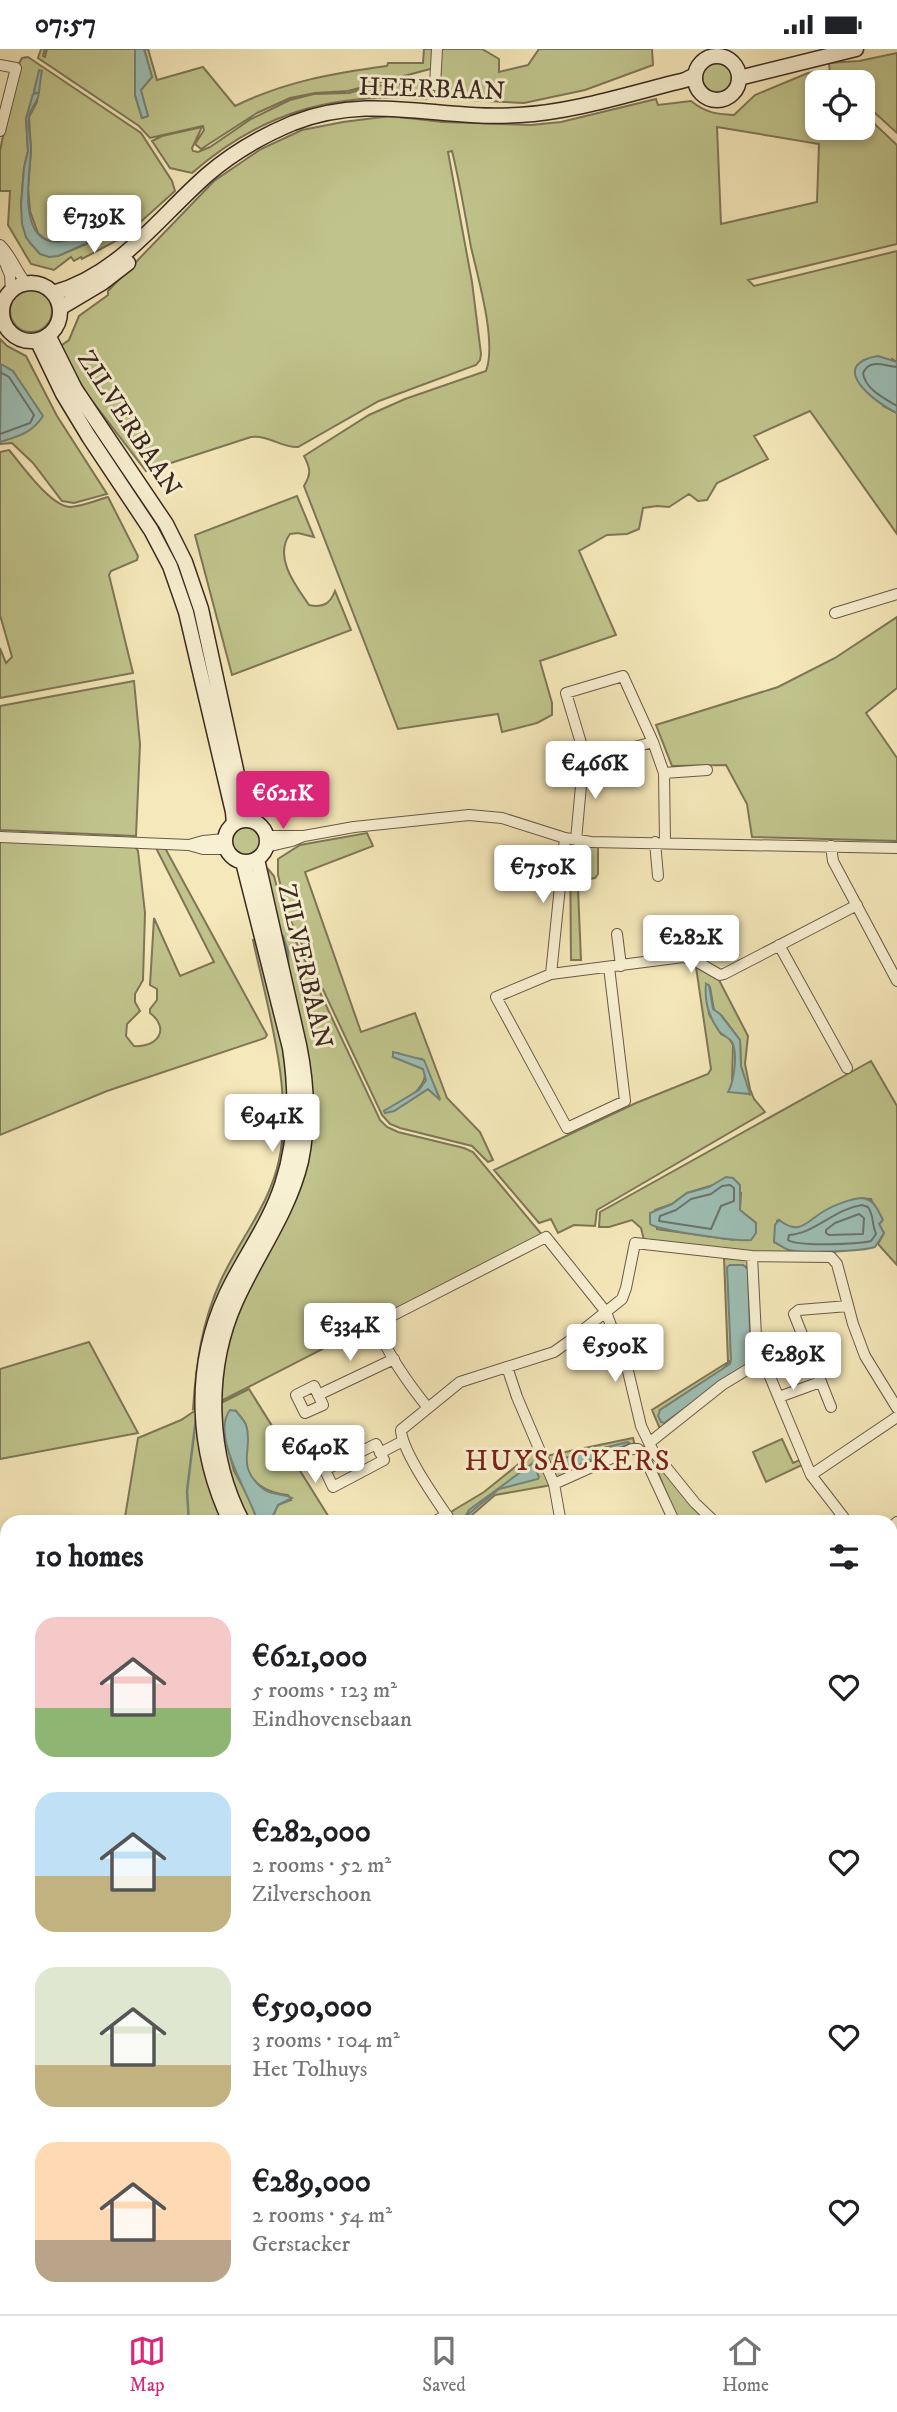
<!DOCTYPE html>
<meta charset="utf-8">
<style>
:root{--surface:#fff;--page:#f2f2f2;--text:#202124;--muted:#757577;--line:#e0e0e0;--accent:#db2777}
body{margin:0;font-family:"IM FELL DW Pica",serif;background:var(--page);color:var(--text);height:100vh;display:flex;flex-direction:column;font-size:26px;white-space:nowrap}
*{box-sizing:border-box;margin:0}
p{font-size:23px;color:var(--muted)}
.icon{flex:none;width:38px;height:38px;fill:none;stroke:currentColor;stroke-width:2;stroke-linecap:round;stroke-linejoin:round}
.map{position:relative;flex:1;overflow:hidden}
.details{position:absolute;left:0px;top:1466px;width:898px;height:800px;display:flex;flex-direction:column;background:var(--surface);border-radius:21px 21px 0 0;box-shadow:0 4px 10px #0003}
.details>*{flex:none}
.fabs{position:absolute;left:805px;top:21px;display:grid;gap:14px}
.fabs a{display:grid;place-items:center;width:70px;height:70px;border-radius:14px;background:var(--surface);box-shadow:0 4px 10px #0003;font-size:35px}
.price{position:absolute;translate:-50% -60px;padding:0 16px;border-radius:7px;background:#fff;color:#222;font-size:23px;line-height:46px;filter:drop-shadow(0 2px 4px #0008)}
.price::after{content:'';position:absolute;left:50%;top:42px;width:21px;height:16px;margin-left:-10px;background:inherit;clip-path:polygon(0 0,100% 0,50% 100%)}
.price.on{background:var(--accent);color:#fff}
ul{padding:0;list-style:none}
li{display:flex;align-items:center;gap:21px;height:175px;padding:0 35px}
li span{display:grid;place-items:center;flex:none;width:196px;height:140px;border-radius:21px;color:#555}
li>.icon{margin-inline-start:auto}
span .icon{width:84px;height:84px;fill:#fffc;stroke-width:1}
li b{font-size:30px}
h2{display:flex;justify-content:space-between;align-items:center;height:84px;padding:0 35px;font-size:30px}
.status{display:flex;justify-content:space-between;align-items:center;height:49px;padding:0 35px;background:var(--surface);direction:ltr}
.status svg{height:19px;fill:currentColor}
.tab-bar{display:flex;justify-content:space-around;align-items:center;height:98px;border-top:2px solid var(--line);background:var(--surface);font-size:19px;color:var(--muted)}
.tab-bar a{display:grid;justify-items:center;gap:4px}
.tab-bar .on{color:var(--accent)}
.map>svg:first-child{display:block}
</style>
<div class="status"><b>07:57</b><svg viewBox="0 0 49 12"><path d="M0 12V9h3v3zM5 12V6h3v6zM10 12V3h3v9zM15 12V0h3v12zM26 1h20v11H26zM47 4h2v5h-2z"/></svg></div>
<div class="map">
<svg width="897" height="2265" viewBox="0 0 897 2265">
<rect width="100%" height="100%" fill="#f5e8ba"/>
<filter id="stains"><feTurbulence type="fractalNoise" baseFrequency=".00286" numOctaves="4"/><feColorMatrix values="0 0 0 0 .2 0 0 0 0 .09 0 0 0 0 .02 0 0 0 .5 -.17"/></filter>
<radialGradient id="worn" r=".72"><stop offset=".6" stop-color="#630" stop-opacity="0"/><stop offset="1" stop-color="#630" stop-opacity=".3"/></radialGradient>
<path fill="#c0c48c" stroke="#7e7657" stroke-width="2" fill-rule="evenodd" d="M41,0h4l-2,7 2,1 2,-8h88v46l7,23 6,-2 -8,-26 12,-13 -8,-28h4l9,31 46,-13 32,39c49,-24 98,-33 152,-40l1,-3h35l1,-14h11l-1,17 -4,3 -82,22 -33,2 -25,5 -33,15 -56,36 -6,-5 9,-14 -1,-4 -53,12 -11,-12 -101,-68z
M439,0h43l17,10v13l29,-7 11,-16h113l1,16 -68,25 -61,13 -75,-4 -14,-5z
M897,4v80l-34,-31v-20h-22l-11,-10 -1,-9 30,-2z
M28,8l113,76 31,48 3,10 -50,45 -43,23 -1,-2 -7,4 -3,-4 -17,13 -23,-6 -23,-39 2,-34h-10v-40l16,-82 6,-11zM40,21l-3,32 -8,15 2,34 -3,37 2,23 8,22 9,8 24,-3 18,-7 27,-20 11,-1 2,2 -19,21 -10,5 -42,18 -18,-2 -14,-17 -5,-32 3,-37 4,-17 -2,-32 7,-24 4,-2 -3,-3z
M702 28a15 15 0 1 1 30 0a15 15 0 1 1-30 0Z
M820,22l9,11h-12v46h46v-15l34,32v99l-149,36 6,6 143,-35v111l-5,-3 -9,47 14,7v121l-87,-123 -56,25 14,23 -51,24 -10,17 -9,1 -9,-7 -20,13 -12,-1 -14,2 -4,21 -12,5 -20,1 -28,16 37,84 -76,26 12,42v12l-15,8 -35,9 -4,-18 -100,15 -94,-243c7,-12 7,-17 0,-30l65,-41 36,-16 81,-28c11,-29 -8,-93 -15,-124 -6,-32 -11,-64 -19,-96l-4,1 24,130 9,72 -1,6 -4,5 -97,36 -81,46c-16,1 -29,-12 -47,-10l-105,34 -60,-78 -27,-46 10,-7 10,-24 29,-21v-4l106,-110 47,-32 41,-19 41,-8 47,-6 53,6 88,3 30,-3 95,-23 2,6 33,-4c15,12 25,13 43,14l21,-20 53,-22zM717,78l102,17 -2,58 -96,22z
M433,28l-1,17 -6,5c-92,-7 -164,13 -234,74l-22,-5 -18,-27 10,-5 40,-9 -10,21 1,3 5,1 12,-5 41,-28 39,-19 24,-6 35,-1 25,-7 42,-3z
M10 262a21 21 0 1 1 42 0a21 21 0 1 1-42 0Z
M0,290l7,7 19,10 31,60 50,78 -33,9 -12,-2 -29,-38 -21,-20 -12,1z
M9,401c13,15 41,56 61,57 11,0 27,-7 38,-10l30,59 -1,4 -26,11 -2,4 24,98 -133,25v-50l6,15 6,-6 -12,-42v-163z
M297,447l17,41 -16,-4 -8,1c-17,23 6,52 19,71 14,3 21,-1 26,-14l16,39 -119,45 -37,-140z
M897,568v71l-31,25 31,45v83l-145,-4 -5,-33 -21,-39 -54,1 -16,-41 122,-38 57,-29z
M134,632l6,63 -4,92 -136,-6v-124z
M231 793a15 15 0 1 1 30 0a15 15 0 1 1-30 0Z
M367,784l6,13 -68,26 56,160 54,-19 32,85 33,34 13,28 -5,2 -16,-16 -72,-18 -10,-4 -8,-9 -94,-200 -10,-40v-16l22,-14zM398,1004l12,5 12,1 18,40 -12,-10 -34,22h-10c16,-7 43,-20 41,-40l-4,-3 -28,-11z
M0,792l135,6 3,4 7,62 -2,67 -8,14v8l5,9 -13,13 -1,12 8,10c23,2 37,-17 16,-33v-4l7,-9v-11l-7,-4 4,-67 26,58 34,-14 -58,-114h9l102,187 -2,3 -158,53 -107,44z
M570,795l28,2v28l-3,4 -12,2 -2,8 -3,1 3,71h-10z
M268,820l6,7 11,42 95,202 7,7 11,5 66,16 9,4 70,84 -326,167 6,-57 74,-164 -31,-308z
M256,890l31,109 3,95 -91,263 -6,3c3,-45 9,-88 28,-129 19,-41 49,-76 58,-120 15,-66 -12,-154 -26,-220z
M696,918l23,13 29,56 -3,28 5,25 4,10 11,13 -168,98 -2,16 -21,-1 -16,8 -7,-14 -12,4 -45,-53 142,-67 72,-29 3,-5zM706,935l4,3 4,23 8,6 18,24 1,26 8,28 -17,-10 1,-39 -4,-7 -8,-4 -12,-20z
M871,1012l26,45v159l-19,-21 6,-11 -5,-9 2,-2 -10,-23c-35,-5 -56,30 -78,29 -5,-1 -10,-5 -14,-8l-2,1 -3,21 15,8 48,1 -4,2 -51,2 -138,-15 -3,-12 -9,-8 -23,7h-10l1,-15zM713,1136l28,8 -1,17 16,13 -22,17 -77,-11 -2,-19 17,-6 15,-11z
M724,1209l24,2 13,98 -101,71 -8,-19 76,-48zM730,1216h13l5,4 2,67 6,17 -83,66 -13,-9 63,-41 8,-9z
M89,1293l49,91 -138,26v-90z
M249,1340l83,133h-62l8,-17 13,-5 -3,-5c-20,-2 -41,-12 -43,-36 0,-11 5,-23 1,-34 -2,-5 -7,-10 -10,-14l-9,33 7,27 15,27 9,24h-12l-13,-26 -16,-91z
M199,1359l28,114h-99l-3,-5 13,-79 43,-18z
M633,1389l2,8 -74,33 -5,-2 -10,-21zM628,1393l2,2 -58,24 -10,2 -1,-11z
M782,1390l11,24 7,-3 2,5 -36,17 -13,-30z
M536,1401l16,35 -57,10 -31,27h-8l-6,-9 4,-3 30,-18z
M655,1416h4l51,57h-32z
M0,1528l7,12v65l-7,4z
M0,1932l7,9v75l-5,6z
M897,2030v108l-6,2v-104z
M0,2182l7,6v71h722l4,6h-733z"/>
<path fill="#9dbfb5" stroke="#76837a" stroke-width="2" d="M135,0h9l8,28 -11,13 7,26 -6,2 -7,-23z
M39,21l3,1c-2,8 -2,18 -4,26 -2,7 -8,12 -9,20 -2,10 2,21 2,32 -1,22 -12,81 16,91 23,9 55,-20 72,-31l8,1 3,4 -20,19 -52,23 -9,1 -9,-3 -9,-10 -5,-7 -4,-13 -1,-19 3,-37 4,-17 -2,-32 7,-25 4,-1 -3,-1z
M878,307l19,6v51c-22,-10 -71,-48 -19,-57z
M1,315l12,7 30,45c-11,17 -24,20 -43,26z
M706,935l3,1 4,24 7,5 20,26 1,26 9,28 -22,-2c6,-10 10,-39 4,-50 -3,-5 -9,-6 -13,-11 -10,-14 -15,-29 -13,-47z
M393,1003l31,8 16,40 -12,-11 -34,22 -9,2 -1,-2 35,-21 7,-10 -3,-11 -30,-12z
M726,1128l7,1 7,7v25l16,13v10l-5,7c-13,2 -93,-10 -101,-16v-11l22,-9 15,-11 22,-6z
M862,1149c13,2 15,11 21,22l-4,4 5,9 -9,14c-12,4 -74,7 -86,3 -5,-2 -11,-6 -15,-8l1,-17 4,-5c21,16 27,2 45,-9 10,-6 26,-12 38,-13z
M730,1216h13l5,4 2,64 7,24 -93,66 -3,-1 -3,-6 2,-6 70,-46 1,-4 -4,-93z
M230,1361l6,1c3,4 8,9 10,14 8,24 -11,39 15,62 9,9 22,6 31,11l-14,7 -8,17h-12c-8,-26 -48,-87 -28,-112z
M628,1393l1,2 -57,24 -10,2 -5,-6 4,-5z
M533,1414l6,14 -1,2 -39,10 -34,28 4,-7z"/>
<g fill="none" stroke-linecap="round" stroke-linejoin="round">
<path stroke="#6c746c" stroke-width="2" d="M897,318c-13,-1 -27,-9 -34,6 2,16 21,25 34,33
M0,323l9,5 25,38 -4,8 -30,11
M730,1136l4,3v13l-13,5 -10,23 -52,-8 1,-5 16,-6 15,-11 20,-5 11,-8z
M862,1156l6,2c7,11 3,16 8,27l-5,7c-13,3 -73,6 -83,-1l1,-5c27,-2 45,-26 73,-30z
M859,1165l5,4 -1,16 -34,1 -3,-2v-3l9,-7z"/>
<path stroke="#76837a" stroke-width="2.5" d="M283,887l5,16v16
M189,1474l-2,-32 9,-73
M891,1727l6,-2"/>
<defs>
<path id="street" d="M0,16l16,3 -16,63
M435,36l2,-36
M0,196c11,10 16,26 26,38
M0,202l10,24 1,16
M835,564l62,-19
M584,708l10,1 59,-16
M664,724l43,-3
M266,787h37
M0,788l189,8 14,4h23
M576,791l8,-87 -18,-60 57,-17 30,66 11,31 1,69
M655,793l3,34
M189,796l14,-4 22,-2
M831,797l2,15 64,120
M266,798l26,-6 12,-5 50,-9 115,-12 33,3 63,20 26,4 306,6
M617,885l4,32
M779,896l68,123
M609,918l16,134 -58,27 -71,-131 55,-23 132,-17 11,3 26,15 4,-1 133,-69
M551,925l14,-136
M752,1207l4,80 7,24 48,115 37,48
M507,1318l10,30 37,87 7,39
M314,1337l9,19 -18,8 -9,-18z
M318,1346l76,-36
M779,1348l41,-15
M831,1358l-37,-93 5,-4 49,-4
M428,1359c-12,-15 -53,-68 -48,-86l166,-85 60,75 22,59 13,55 12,25 42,52 21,20
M649,1394l73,-58 41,-25
M376,1395l8,16 -51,27 -8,-17z
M380,1404l23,-12
M811,1426l86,-58
M554,1435l78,-35h6l5,5 32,69
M431,1474l16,-8
M452,1474c-14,-21 -50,-71 -51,-93l59,-48 94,-30 14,-10 54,-43 4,-11 9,-45 117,13 79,1 6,7 16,60 12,32 32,52
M891,1478l6,-5
M891,1605l6,-5
M0,1667l7,15
M891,2015l6,-6
M735,2259l4,6"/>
<path id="secondary" d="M695 29a22 22 0 1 1 44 0a22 22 0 1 1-44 0Z
M739,29l117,-29
M2 263a29 29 0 1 1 58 0a29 29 0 1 1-58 0Z
M53,244c66,-18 105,-75 154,-118 25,-22 55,-39 86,-52 80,-31 146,-2 226,-8 56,-3 112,-22 166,-35l10,-5
M60,259l42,-25 26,-20
M48,286l27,54 91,135 19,38 16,47 46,211
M37,291l26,54 26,43 62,93 19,36 16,46 47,200 1,12
M225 792a21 21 0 1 1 42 0a21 21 0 1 1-42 0Z
M231,1474c-35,-72 -39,-154 -5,-228 17,-37 43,-70 56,-110 15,-45 15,-91 8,-137l-47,-186
M243,1474c-36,-67 -38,-153 -7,-222 21,-47 53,-89 65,-140 8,-39 6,-77 -2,-116l-42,-186
M891,2229l6,13
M773,2259l1,6
M784,2259l1,6"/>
</defs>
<use href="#street" stroke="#6a5948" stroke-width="12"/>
<use href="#secondary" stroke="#3b2922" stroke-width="17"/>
<use href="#street" stroke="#f8f0d2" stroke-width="10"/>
<use href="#secondary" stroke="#f8f0d2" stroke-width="14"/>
</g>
<g text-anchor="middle" stroke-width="6" stroke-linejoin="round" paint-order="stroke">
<g font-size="26" fill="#3b2922" stroke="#f8f0d2">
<text transform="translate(432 39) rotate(2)" y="9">HEERBAAN</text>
<text transform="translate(130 374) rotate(57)" y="9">ZILVERBAAN</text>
<text transform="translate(306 917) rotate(77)" y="9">ZILVERBAAN</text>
</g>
<g font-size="28" letter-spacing="2" fill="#7a1f14" stroke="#f8f0d2">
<text x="568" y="1421">HUYSACKERS</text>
</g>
</g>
<rect width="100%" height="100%" filter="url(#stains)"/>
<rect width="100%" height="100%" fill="url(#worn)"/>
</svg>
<div class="fabs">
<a><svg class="icon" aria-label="locate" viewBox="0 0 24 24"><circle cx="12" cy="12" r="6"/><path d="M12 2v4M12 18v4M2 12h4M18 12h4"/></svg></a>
</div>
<b class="price" style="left:94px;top:206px">€739K</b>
<b class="price" style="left:595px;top:752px">€466K</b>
<b class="price on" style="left:283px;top:782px">€621K</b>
<b class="price" style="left:543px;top:856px">€750K</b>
<b class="price" style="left:691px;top:926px">€282K</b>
<b class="price" style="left:272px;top:1105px">€941K</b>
<b class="price" style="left:350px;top:1314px">€334K</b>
<b class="price" style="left:615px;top:1335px">€590K</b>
<b class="price" style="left:793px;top:1343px">€289K</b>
<b class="price" style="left:315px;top:1436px">€640K</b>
<section class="details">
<h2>10 homes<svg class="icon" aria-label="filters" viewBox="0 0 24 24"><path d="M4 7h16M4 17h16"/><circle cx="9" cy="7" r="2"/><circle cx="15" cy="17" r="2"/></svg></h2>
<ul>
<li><span style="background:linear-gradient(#f6c9c9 65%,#8fb573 0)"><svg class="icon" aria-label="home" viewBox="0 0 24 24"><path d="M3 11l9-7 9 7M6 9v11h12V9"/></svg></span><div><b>€621,000</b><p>5 rooms · 123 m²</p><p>Eindhovensebaan</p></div><svg class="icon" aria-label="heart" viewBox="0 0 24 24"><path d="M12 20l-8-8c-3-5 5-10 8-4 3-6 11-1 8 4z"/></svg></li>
<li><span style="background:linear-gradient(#bfe0f5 60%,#c2b280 0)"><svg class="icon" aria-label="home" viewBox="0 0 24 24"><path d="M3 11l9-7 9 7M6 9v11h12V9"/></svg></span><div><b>€282,000</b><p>2 rooms · 52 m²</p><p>Zilverschoon</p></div><svg class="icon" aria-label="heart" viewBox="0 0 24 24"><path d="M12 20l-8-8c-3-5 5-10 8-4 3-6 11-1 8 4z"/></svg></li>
<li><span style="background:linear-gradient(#dfe7d0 70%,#c2b280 0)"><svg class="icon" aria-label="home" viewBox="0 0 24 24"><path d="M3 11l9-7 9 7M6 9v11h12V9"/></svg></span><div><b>€590,000</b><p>3 rooms · 104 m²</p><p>Het Tolhuys</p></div><svg class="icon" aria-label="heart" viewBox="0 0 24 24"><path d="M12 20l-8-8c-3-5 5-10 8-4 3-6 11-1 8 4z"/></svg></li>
<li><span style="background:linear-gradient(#ffd9b3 70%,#b9a48a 0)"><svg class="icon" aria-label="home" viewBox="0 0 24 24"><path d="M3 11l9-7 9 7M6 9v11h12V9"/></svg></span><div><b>€289,000</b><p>2 rooms · 54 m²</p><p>Gerstacker</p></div><svg class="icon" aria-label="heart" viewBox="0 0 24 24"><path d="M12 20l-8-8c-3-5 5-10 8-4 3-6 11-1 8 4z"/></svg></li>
</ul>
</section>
</div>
<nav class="tab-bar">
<a class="on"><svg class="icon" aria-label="map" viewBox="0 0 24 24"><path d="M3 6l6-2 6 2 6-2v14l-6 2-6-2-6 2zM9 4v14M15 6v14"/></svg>Map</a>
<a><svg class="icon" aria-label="saved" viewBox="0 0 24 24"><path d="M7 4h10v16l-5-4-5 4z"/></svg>Saved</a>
<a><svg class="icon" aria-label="home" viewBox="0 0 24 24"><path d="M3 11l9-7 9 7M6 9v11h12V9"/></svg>Home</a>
</nav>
